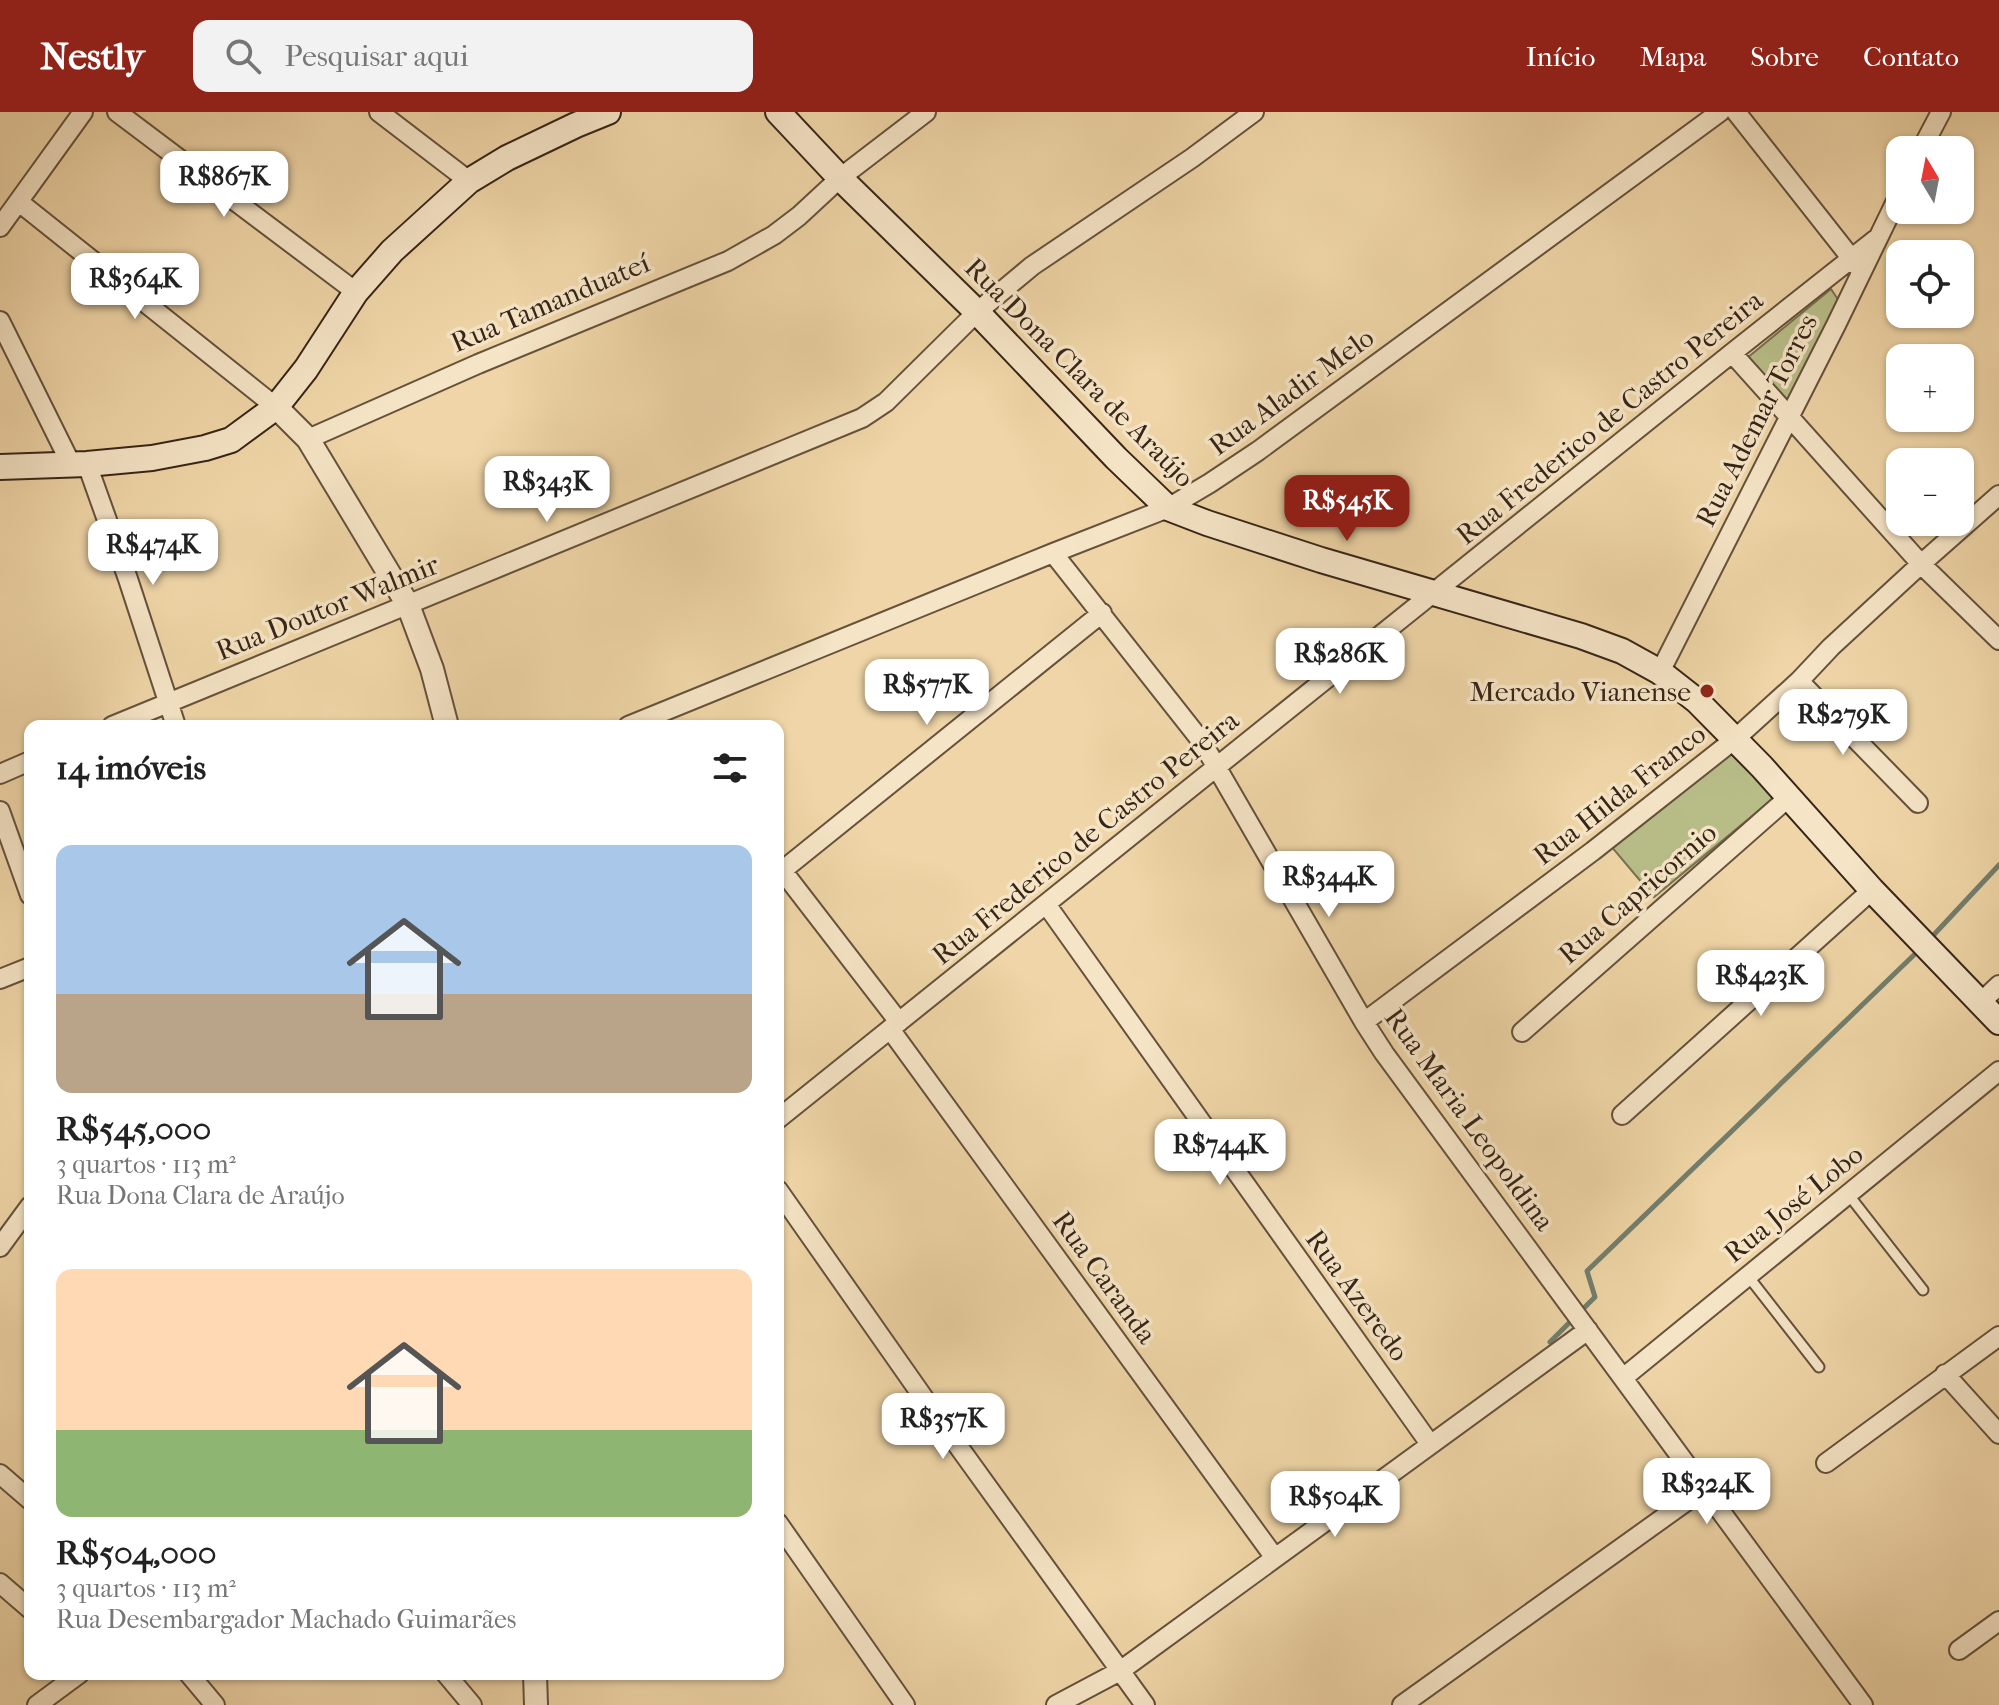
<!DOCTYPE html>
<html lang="pt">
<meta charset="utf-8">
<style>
:root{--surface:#fff;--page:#f2f2f2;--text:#222;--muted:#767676;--accent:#8f2418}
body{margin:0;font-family:"IM FELL French Canon",serif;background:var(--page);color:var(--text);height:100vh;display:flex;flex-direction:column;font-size:30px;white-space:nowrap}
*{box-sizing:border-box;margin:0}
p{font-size:26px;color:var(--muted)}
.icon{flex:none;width:44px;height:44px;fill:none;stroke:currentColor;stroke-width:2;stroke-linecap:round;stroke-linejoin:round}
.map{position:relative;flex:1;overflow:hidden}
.details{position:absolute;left:24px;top:608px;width:760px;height:960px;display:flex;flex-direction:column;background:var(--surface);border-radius:16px;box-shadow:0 2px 6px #0004}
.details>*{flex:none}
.needle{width:52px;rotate:350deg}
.fabs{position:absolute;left:1886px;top:24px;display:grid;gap:16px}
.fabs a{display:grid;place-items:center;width:88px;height:88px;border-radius:16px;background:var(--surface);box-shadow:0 2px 6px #0004;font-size:40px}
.price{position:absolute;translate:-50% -68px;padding:0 18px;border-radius:16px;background:#fff;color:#222;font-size:26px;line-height:52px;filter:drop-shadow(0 2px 4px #0008)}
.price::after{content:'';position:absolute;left:50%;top:48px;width:24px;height:18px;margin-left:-12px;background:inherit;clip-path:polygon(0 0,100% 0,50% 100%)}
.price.current{background:var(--accent);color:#fff}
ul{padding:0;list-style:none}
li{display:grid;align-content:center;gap:16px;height:424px;padding:0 32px}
li span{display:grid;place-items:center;height:248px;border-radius:16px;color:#555}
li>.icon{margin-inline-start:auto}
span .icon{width:144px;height:144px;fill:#fffc;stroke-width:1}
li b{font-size:34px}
h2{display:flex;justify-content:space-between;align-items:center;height:96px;padding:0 32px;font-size:34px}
header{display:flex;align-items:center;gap:48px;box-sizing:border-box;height:112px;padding:0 40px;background:var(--accent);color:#fff}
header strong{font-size:38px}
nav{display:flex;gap:44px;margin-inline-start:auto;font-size:28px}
.search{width:560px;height:72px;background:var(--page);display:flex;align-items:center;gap:20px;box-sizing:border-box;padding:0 28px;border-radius:16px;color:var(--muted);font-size:30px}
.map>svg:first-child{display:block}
</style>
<header>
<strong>Nestly</strong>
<div class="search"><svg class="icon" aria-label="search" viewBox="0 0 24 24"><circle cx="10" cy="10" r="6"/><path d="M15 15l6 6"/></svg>Pesquisar aqui</div>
<nav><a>Início</a><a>Mapa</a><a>Sobre</a><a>Contato</a></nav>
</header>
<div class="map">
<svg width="1999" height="1593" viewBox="0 0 1999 1593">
<rect width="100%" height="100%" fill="#efd5a7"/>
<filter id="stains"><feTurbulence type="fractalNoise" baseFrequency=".0025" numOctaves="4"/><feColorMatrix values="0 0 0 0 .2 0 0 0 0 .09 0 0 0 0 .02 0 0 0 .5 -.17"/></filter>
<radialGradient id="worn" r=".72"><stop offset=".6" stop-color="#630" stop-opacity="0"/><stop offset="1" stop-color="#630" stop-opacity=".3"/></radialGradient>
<path fill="#b8bd88" stroke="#787150" stroke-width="2" d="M1831,177l8,12 -52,103 -40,-46z
M1731,641l27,16 16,29 -120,99 -44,-52z"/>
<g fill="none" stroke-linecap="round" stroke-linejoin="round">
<path stroke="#727e6d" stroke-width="5" d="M1928,829l71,-76
M1550,1230l45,-45 -8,-26 331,-320"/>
<defs>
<path id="service" d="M1848,1082l75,96
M1748,1164l71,91"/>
<path id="minor" d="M117,0l239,180
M379,0l90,69
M1736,0l123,156
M1921,38l20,-38
M19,90l257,205
M0,115l83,-115
M0,209l71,143
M1732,241l189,211 78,76
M308,327l170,-75 250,-103 46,-26 25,-19 41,-38 86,-66
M87,352l41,115 48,147
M1053,441l149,189 162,280 20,31 479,652
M1660,560l176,-347 64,-132
M1799,569l119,122
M112,614l750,-308 24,-16 91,-90 55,-46 160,-108 62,-46
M628,614l425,-173 115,-45 42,-25 48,-32 462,-339
M0,662l30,-13
M0,699l30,84
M778,753l121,157
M778,762l324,-261
M1046,792l384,540
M0,867l30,-12
M1981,890l18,-17
M1364,910l229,-171 142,-112 64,-58 32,-34 90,-83 78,-69
M890,917l385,529
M1522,920l267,-235
M1622,1003l250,-225
M778,1007l954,-766 144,-114
M778,1078l157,224 210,291
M0,1135l30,-41
M1945,1262l54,60
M1623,1266l376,-307
M1826,1351l173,-127
M0,1362l30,26
M778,1411l127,182
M0,1471l30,26
M1959,1538l40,-29
M189,1562l26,31
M446,1562l26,31
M37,1593l42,-31
M1056,1593l64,-34 468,-341
M1402,1593l303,-217"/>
<path id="tertiary" d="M276,295l32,32 100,166 24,64 15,57
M535,1562l1,31"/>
<path id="secondary" d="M778,0l62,66 137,134 139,146 52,50 39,15 114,37 260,76 41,15 38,21 37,29 65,66 110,123 127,132
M0,355l87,-3 65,-6 53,-10 26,-8 45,-33 30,-38 50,-77 36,-41 77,-70 38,-23 69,-33 32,-13"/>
</defs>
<use href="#service" stroke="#65513c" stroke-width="13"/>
<use href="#minor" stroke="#65513c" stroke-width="22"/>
<use href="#tertiary" stroke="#65513c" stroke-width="26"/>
<use href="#secondary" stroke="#372518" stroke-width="28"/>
<use href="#service" stroke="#f5e4c6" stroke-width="9"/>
<use href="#minor" stroke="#f5e4c6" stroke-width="18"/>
<use href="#tertiary" stroke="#f5e4c6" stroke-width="22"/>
<use href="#secondary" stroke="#f5e4c6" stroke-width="24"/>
</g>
<circle fill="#8f2418" stroke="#f5e4c6" stroke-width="3" cx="1707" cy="579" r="8"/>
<g text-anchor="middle" stroke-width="7" stroke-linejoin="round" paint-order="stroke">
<g font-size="28" fill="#372518" stroke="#f5e4c6">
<text transform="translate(550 190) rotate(-23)" y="10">Rua Tamanduateí</text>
<text transform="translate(1080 260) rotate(45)" y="10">Rua Dona Clara de Araújo</text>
<text transform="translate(1291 279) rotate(-36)" y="10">Rua Aladir Melo</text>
<text transform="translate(1609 305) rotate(-39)" y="10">Rua Frederico de Castro Pereira</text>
<text transform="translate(1756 308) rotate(-63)" y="10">Rua Ademar Torres</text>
<text transform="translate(327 495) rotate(-22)" y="10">Rua Doutor Walmir</text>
<text transform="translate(1619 682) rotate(-38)" y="10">Rua Hilda Franco</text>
<text transform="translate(1085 725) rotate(-39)" y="10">Rua Frederico de Castro Pereira</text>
<text transform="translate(1637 781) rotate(-41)" y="10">Rua Capricornio</text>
<text transform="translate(1470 1007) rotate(54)" y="10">Rua Maria Leopoldina</text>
<text transform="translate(1793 1091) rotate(-39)" y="10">Rua José Lobo</text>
<text transform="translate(1105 1165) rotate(54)" y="10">Rua Caranda</text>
<text transform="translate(1358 1183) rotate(54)" y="10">Rua Azeredo</text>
</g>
<g font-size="28" fill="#372518" stroke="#f5e4c6" text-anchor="end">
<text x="1691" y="589">Mercado Vianense</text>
</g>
</g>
<rect width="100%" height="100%" filter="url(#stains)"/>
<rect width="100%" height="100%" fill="url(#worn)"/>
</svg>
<div class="fabs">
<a><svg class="needle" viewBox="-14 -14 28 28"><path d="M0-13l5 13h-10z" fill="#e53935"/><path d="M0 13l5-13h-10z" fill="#767676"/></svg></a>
<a><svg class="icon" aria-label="locate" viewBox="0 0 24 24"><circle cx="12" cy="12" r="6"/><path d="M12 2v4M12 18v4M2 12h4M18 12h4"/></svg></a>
<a>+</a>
<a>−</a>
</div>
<b class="price" style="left:224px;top:107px">R$867K</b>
<b class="price" style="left:135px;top:209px">R$364K</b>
<b class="price" style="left:547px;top:412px">R$343K</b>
<b class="price current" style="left:1347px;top:431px">R$545K</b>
<b class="price" style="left:153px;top:475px">R$474K</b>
<b class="price" style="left:1340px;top:584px">R$286K</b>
<b class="price" style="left:927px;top:615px">R$577K</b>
<b class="price" style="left:1843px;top:645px">R$279K</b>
<b class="price" style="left:1329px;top:807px">R$344K</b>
<b class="price" style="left:1761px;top:906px">R$423K</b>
<b class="price" style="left:1220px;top:1075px">R$744K</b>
<b class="price" style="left:943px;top:1349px">R$357K</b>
<b class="price" style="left:1707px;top:1414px">R$324K</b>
<b class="price" style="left:1335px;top:1427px">R$504K</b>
<section class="details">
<h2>14 imóveis<svg class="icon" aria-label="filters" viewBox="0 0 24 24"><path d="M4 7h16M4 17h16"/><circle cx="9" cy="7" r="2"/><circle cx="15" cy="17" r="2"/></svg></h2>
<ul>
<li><span style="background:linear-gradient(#a9c7e8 60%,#b9a48a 0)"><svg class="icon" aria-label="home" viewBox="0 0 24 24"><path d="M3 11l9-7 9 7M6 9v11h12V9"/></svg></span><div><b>R$545,000</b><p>3 quartos · 113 m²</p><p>Rua Dona Clara de Araújo</p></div></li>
<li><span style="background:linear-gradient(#ffd9b3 65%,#8fb573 0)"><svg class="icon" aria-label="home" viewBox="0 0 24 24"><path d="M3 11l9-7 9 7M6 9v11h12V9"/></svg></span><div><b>R$504,000</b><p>3 quartos · 113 m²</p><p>Rua Desembargador Machado Guimarães</p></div></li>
</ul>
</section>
</div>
